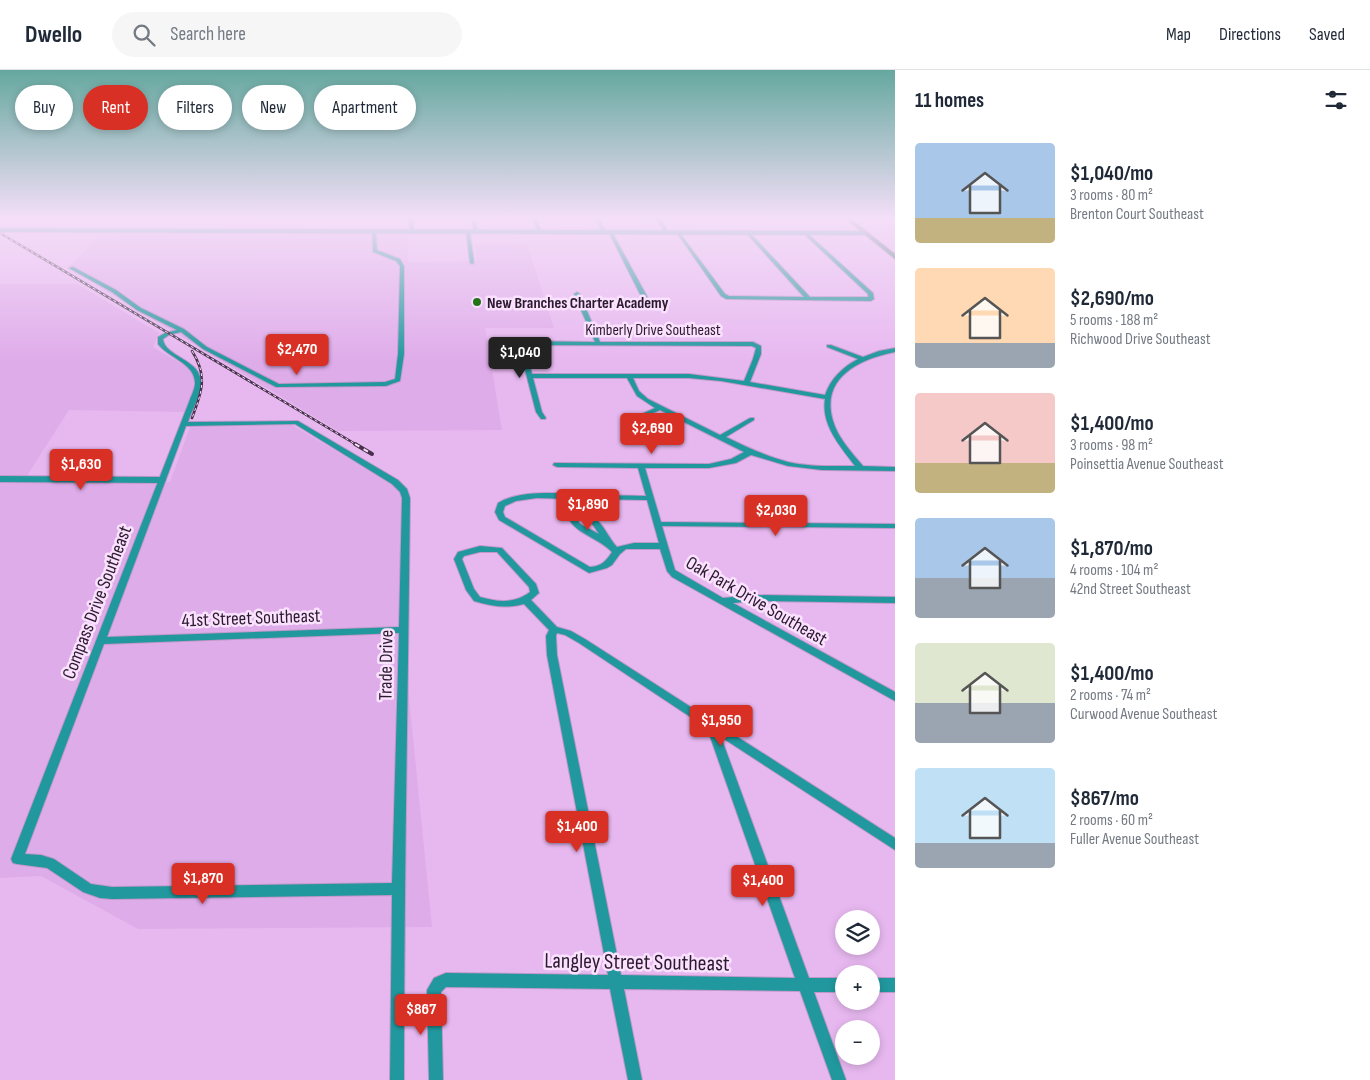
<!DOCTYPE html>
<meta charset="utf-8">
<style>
:root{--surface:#fff;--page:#f6f6f7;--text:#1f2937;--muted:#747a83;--line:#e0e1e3;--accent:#d93025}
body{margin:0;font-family:"Sofia Sans Condensed",sans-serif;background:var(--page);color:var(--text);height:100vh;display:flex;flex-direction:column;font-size:19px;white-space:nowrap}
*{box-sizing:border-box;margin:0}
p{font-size:16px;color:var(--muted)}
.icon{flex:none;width:28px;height:28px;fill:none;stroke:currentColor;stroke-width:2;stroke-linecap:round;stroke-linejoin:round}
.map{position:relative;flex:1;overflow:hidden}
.details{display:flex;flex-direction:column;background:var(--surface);width:475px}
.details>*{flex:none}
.guide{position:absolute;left:15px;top:15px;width:475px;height:45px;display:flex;gap:10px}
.buttons{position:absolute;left:835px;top:840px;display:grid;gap:10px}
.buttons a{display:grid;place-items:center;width:45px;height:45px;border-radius:50%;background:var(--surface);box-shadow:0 2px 8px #0003;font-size:25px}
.price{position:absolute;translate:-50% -42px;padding:0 11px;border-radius:5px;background:var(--accent);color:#fff;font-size:16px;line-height:32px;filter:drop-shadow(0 1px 2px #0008)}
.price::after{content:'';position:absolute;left:50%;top:30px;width:15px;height:11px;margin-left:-8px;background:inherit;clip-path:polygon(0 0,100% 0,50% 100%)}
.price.selected{background:#222;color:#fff}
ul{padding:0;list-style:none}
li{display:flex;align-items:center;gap:15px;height:125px;padding:0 20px}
li span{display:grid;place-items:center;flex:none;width:140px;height:100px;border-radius:5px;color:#555}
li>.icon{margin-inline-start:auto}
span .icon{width:60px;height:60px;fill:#fffc;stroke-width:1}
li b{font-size:21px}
h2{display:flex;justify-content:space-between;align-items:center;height:60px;padding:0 20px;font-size:21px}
.tag{padding:0 18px;border-radius:22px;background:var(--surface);box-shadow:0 2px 8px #0003;font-size:18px;line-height:45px}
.tag.selected{background:var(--accent);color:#fff}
header{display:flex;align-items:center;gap:30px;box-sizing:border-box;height:70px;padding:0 25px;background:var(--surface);border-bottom:1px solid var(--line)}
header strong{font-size:24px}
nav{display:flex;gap:28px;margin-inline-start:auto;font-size:18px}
.search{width:350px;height:45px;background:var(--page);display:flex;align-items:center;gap:12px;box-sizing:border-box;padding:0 18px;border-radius:28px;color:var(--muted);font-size:19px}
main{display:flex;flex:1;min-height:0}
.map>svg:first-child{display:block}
</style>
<header>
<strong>Dwello</strong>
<div class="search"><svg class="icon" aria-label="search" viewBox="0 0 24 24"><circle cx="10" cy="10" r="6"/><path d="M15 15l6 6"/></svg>Search here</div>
<nav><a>Map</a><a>Directions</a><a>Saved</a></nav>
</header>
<main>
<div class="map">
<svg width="895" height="1010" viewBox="0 0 895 1010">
<rect width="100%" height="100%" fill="#e7b8f0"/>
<path fill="#dfacea" d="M102,162l305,1 1,29 69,-1 -2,-17h52l27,84h-69l17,102 -164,1 -270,-163z
M0,214h77l82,49 -6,14 38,23 3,9 -1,14 -7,19 -117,-2 -46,72h147l20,-55 102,-2 105,62 4,10v121l31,309 -294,2 -97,-53 -41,2z"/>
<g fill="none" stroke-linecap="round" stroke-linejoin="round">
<defs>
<path id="minor" d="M409,148h4l1,15 -4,-1z
M471,148h4l3,15 -4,-1z
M532,148h4l6,15 -4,-1z
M595,148h4l8,16h-4z
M655,148h5l9,15h-4z
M374,161l2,1 1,18 23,9 4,7v88l-4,27 -14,5 -110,1 -73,-38 -22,-17 -12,3 -6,4c2,19 40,20 38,46 -1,12 -9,25 -13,37l110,-1 100,59 9,9 3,9c-2,194 -6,388 -6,582h-14l2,-185 -280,4 -12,-1 -17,-6 -36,-24 -30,-4 -4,-1 -2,-4 178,-457c2,-6 6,-13 6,-19 0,-20 -28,-26 -37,-39v-7l7,-4 12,-3 -40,-20 -25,-18 -43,-24 4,-1 43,23 25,18 43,21 23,18 72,37 106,-2 10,-3 3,-25 2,-88 -4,-5 -23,-9 -1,-20zM295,354l97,60 8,8 2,6 -3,129 -292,10 79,-211zM399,563l-7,250 -280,4 -21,-3 -37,-25 -13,-4 -16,-1 79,-210z
M468,161l2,1 4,31 -2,1 -2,-1 -4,-31z
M608,161l4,1 37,68 -1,1 -5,-1z
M679,162l46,62 4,2 75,1 -57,-63v-2h2l61,65h58v-3l-64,-60v-2h2l67,61 1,6 -3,2 -145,-2 -5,-3 -44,-63z
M577,222l3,2 20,48h153l8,4v8l-11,28 75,13c6,-17 18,-28 33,-36l-31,-12v-2h4l32,12 16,-6 16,-3v4c-36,7 -75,26 -62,69 5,17 19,32 30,45l32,1v4l-73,-1 -34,-4 -37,-11 -15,8 -27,5h-64l16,54 234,2v4l-233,-2 13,44 48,28 32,-3 140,2v6l-140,-2 -22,2 162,89v9l-223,-124 -5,-6 -7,-22h-34l-6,5 -8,11 -5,3 -18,5 -90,-53 -4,-8 3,-9c21,-13 57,-10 81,-9 22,2 44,1 67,2l-8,-28 -81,-1 -4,-2 1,-2 155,1 22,-5 13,-7 -84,-42 -23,10h-4v-2l22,-10 -18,-12 -10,-18h-94l9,34 4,6 -1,1h-4l-5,-7 -17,-65 3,-5 2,-1 71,1 -21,-48zM526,275l226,1 4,2 -3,11 -9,22 -55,-7h-157l-7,-27zM633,308h56l32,3 104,18c-4,26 15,47 30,67 -22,0 -45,1 -67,-4 -22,-6 -42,-15 -62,-25l28,-17v-2h-4l-30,17 -72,-36 -9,-8zM537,428l34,1 4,9 -5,13c8,13 30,18 42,31 -6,9 -10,14 -22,15l-85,-50 -2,-5 2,-6 11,-5zM579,429l68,1 12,43h-25l-17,4c-7,-7 -11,-18 -19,-26 -8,-9 -14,-11 -19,-22zM581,444l12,11 6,9 -19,-10 -2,-3z
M480,476l22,2 34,36 3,9 -8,7 26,27 14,4 14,8 310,199v12l-174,-113 88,241h35v14h-30l32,88h-14l-32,-89 -176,-2 18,91h-14l-18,-91 -164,-2 -5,5 2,88h-14l-2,-90 7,-12 12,-5 162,2 -61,-320 -1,-19 3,-6 -25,-26c-18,5 -33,2 -50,-3l-8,-11 -12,-31 4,-7zM480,482h17l32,35 1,5c-16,12 -32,10 -50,5l-6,-8 -12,-30 2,-3zM557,563l8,2 14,8 128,85 88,250 -174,-3 -64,-320 -1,-19z
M871,908h24v14h-24z"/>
<path id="tertiary" d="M0,158l865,3 3,2 -3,2 -865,-3z
M0,406l162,1 4,3 -4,3 -162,-1z"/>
<path id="secondary" d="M844,148h6l45,36v5z"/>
</defs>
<use href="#minor" stroke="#c298c9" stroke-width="2"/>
<use href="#tertiary" stroke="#c298c9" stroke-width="2"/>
<use href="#secondary" stroke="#c298c9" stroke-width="2"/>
<use href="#minor" fill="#21989e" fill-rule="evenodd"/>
<use href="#tertiary" fill="#21989e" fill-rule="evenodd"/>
<use href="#secondary" fill="#387073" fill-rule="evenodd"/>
<defs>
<path id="rail-far1" d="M0,163l357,212
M192,281c16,25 10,41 0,67"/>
<path id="rail" d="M355,374l17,10"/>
</defs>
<use href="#rail-far1" stroke="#47314b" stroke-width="2.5"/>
<use href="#rail" stroke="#47314b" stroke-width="4"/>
<use href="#rail-far1" stroke="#fae2ff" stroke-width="1" stroke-dasharray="3" stroke-linecap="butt"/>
<use href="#rail" stroke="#fae2ff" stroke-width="2" stroke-dasharray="5" stroke-linecap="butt"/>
</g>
<linearGradient id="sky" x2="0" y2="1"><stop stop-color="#65a89f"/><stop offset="0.51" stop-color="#f4dff8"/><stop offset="1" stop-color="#f4dff8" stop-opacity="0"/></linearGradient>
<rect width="895" height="290" fill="url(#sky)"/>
<circle fill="#267217" stroke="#fae2ff" stroke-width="2" cx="477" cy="232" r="5"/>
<g text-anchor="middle" stroke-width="5" stroke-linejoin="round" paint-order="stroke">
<g font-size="16" font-weight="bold" fill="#2c1a2f" stroke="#fae2ff" text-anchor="start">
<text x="487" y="238">New Branches Charter Academy</text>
</g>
<g font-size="16" fill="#2c1a2f" stroke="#fae2ff">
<text x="653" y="265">Kimberly Drive Southeast</text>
</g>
<g font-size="19" fill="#2c1a2f" stroke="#fae2ff">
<text transform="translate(757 530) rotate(30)" y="7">Oak Park Drive Southeast</text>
<text transform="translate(96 532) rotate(-69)" y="7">Compass Drive Southeast</text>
<text transform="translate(251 547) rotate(-2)" y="7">41st Street Southeast</text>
<text transform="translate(385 595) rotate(-89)" y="7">Trade Drive</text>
</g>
<g font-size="22" fill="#2c1a2f" stroke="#fae2ff">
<text transform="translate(637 891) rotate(1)" y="8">Langley Street Southeast</text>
</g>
</g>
</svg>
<div class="buttons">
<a><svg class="icon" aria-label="layers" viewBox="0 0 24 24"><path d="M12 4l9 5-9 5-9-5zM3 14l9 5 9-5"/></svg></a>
<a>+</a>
<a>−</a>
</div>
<b class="price" style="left:297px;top:306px">$2,470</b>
<b class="price selected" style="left:520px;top:309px">$1,040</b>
<b class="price" style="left:652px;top:385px">$2,690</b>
<b class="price" style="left:81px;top:421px">$1,630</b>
<b class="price" style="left:588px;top:461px">$1,890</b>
<b class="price" style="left:776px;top:467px">$2,030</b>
<b class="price" style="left:721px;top:677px">$1,950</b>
<b class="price" style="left:577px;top:783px">$1,400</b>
<b class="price" style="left:203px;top:835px">$1,870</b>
<b class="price" style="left:763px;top:837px">$1,400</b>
<b class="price" style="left:421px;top:966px">$867</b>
<div class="guide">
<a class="tag">Buy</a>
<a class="tag selected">Rent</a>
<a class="tag">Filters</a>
<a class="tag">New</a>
<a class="tag">Apartment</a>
</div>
</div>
<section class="details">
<h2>11 homes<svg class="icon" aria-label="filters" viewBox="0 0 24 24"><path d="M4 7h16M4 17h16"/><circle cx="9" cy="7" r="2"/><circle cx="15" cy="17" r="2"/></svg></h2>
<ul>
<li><span style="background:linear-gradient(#a9c7e8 75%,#c2b280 0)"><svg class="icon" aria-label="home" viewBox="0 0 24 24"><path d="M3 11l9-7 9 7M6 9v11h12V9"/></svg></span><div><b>$1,040/mo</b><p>3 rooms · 80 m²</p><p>Brenton Court Southeast</p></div></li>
<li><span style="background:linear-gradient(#ffd9b3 75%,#9aa5b1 0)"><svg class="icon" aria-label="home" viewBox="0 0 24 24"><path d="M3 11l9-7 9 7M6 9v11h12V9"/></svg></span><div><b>$2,690/mo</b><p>5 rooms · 188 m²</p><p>Richwood Drive Southeast</p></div></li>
<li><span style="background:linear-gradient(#f6c9c9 70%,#c2b280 0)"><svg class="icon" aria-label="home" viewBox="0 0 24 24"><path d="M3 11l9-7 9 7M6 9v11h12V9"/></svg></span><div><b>$1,400/mo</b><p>3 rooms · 98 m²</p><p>Poinsettia Avenue Southeast</p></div></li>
<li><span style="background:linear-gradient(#a9c7e8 60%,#9aa5b1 0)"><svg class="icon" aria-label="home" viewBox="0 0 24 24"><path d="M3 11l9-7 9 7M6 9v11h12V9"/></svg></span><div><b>$1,870/mo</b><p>4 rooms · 104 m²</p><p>42nd Street Southeast</p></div></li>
<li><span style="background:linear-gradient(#dfe7d0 60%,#9aa5b1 0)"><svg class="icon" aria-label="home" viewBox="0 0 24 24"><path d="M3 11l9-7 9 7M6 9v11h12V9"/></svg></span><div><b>$1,400/mo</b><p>2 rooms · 74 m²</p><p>Curwood Avenue Southeast</p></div></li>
<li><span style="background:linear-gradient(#bfe0f5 75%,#9aa5b1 0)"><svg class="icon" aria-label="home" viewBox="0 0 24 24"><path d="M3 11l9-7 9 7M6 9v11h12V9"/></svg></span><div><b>$867/mo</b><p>2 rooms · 60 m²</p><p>Fuller Avenue Southeast</p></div></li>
</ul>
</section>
</main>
